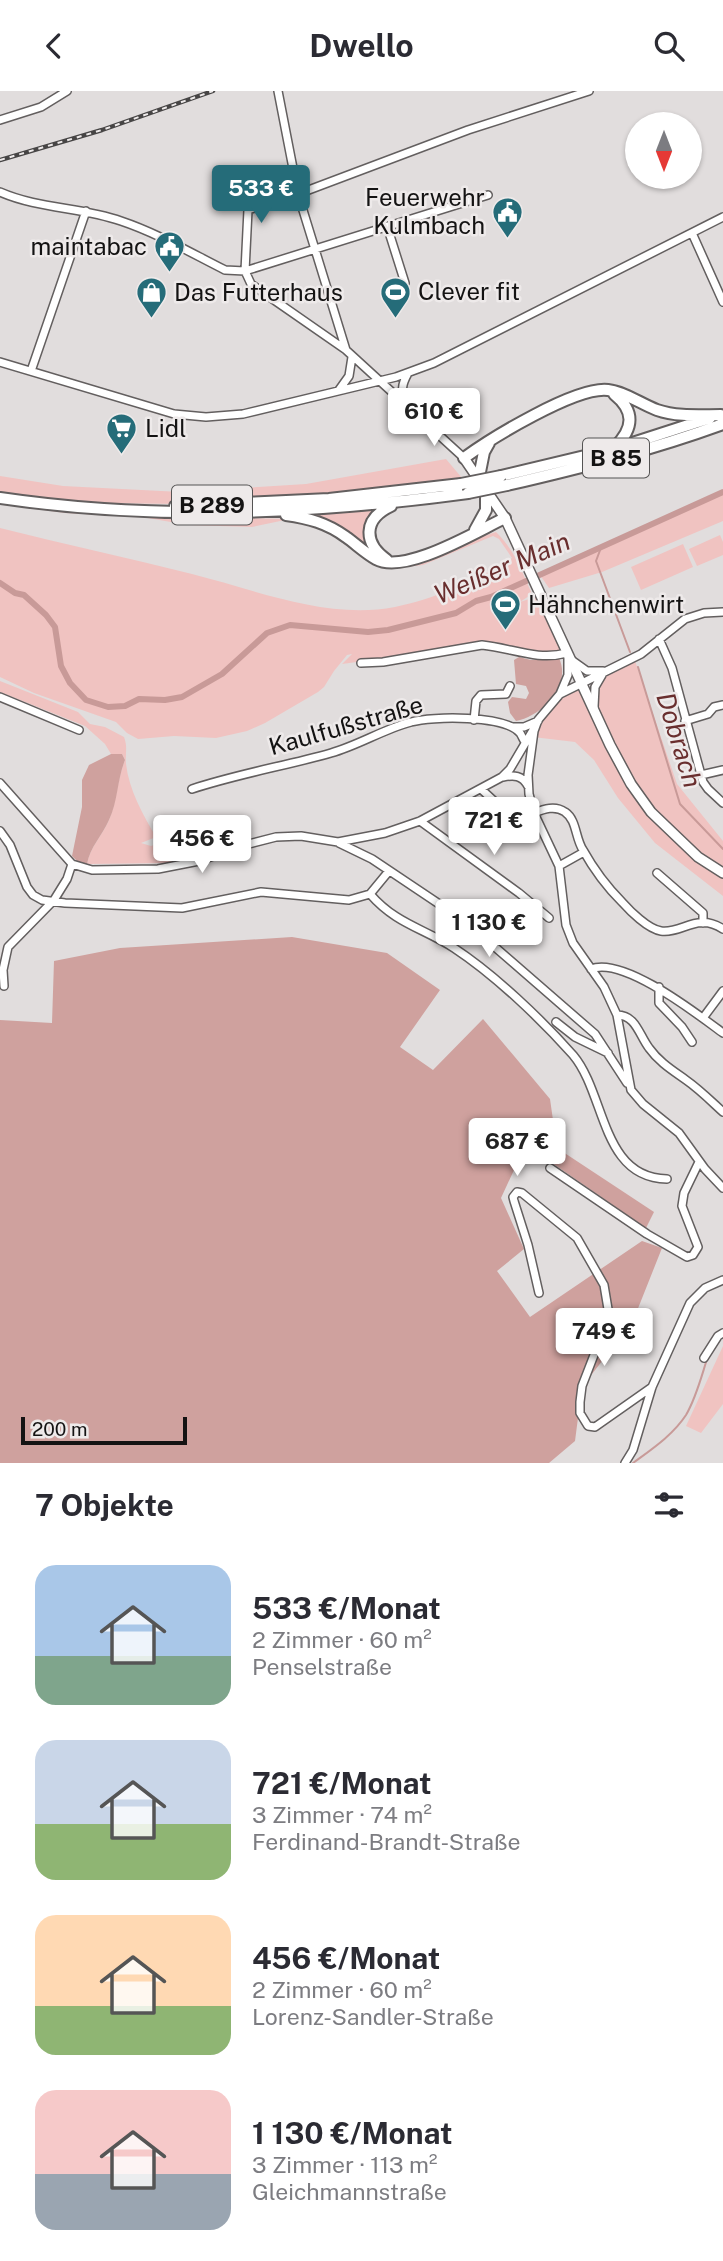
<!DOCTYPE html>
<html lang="de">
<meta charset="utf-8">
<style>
:root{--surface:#fff;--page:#f2f2f3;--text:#2b2b33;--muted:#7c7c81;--accent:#256c79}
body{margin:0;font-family:"Public Sans",sans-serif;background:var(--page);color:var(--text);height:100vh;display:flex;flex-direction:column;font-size:26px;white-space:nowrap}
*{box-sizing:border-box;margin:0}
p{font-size:23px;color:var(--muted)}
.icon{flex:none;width:38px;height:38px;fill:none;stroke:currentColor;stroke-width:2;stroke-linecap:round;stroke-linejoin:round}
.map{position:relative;height:1372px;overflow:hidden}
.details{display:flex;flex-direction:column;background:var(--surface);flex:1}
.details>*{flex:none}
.needle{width:46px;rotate:180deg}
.buttons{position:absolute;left:625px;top:21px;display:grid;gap:14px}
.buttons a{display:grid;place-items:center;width:77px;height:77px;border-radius:50%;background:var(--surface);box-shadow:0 2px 5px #0004;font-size:35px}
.scale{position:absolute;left:21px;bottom:18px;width:166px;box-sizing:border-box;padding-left:7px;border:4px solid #141313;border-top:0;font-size:19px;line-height:24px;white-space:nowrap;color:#141313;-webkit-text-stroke:5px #eeeaea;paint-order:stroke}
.price{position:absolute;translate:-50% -60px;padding:0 16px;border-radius:7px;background:#fff;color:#222;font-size:23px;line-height:46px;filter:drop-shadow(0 2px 4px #0008)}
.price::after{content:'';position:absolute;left:50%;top:42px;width:21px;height:16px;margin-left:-10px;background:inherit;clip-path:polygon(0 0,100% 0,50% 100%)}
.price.selected{background:var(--accent);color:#fff}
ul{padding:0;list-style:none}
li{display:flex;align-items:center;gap:21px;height:175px;padding:0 35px}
li span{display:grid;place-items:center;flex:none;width:196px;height:140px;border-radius:21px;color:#555}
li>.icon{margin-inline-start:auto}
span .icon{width:84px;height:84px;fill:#fffc;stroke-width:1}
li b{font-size:30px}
h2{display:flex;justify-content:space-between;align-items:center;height:84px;padding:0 35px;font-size:30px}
header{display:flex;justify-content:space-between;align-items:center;height:91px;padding:0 35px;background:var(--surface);font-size:32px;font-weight:700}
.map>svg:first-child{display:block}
</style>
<header><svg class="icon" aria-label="back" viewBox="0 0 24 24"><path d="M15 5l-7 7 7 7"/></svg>Dwello<svg class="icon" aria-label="search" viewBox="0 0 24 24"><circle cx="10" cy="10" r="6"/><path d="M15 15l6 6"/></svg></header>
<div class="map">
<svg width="723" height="1372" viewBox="0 0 723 1372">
<rect width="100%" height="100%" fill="#e1dddd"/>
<path fill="#f0c3c1" d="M446,368l16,19 -11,2v2l-54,7 -212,15 -97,-1 -88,-9v-18l63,10 118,6 125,-8z
M723,402v28l-121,51 -53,16 -9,-13z
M0,410l180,16 113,2 25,5 71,43 18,-1 64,-26 25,-8c18,17 26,40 36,62l-12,8 21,-7 26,58 -21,3 -64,-11 -140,19 10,-10 -5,1 -13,16 -10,16 -6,5 -53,31 -18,8 -31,7 -42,-2 -36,3 -11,-6 -11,-11 -82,-29 -34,-16v-149c64,16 128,30 192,46 64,16 135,46 203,33 40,-8 83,-27 117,-49l-13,-19 -6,-3 -70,29 -33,4 -23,-8 -34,-27 -31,-11 -17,-3 -33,7 -64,-2 -46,-8 -77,-4 -65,-9z
M380,414l-7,9v39l-75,-39z
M720,444l3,7v13l-26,11 -8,-17z
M683,453l10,23 -52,23 -10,-23z
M634,567l43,126 46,57v55l-68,-53 -37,-45 -24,-38 -19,-18 -42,-5c9,-27 24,-41 48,-55l13,24 1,-19 15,-17z
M0,590l78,31 12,12 15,3 19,10c4,10 1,17 2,27 3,26 17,51 30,73l-15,6 10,3 12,-4 3,-6 3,1 -1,8 6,12 -3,6 -84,1c3,-17 15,-28 22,-44 8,-19 8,-40 16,-60l-3,-6h-11l-6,-10 -20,-18 -85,-34z
M723,1255v58l-22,29 -15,-7z"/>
<path fill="#cfa19e" d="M519,566l12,3 28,-2c13,28 -17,58 -43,63l-6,-8 -2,-11 4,-5 14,2 3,-6 -3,-7 -10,-2 -2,-24z
M111,663h11l3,6c-8,20 -7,41 -16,60 -7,16 -19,27 -22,44l-8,-1 -7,-7 10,-49v-27l7,-15z
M292,846l95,16 53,37 -40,57 33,23 50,-51 67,80 7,49 97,64 -8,16 -117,-81 -15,23 -13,28 23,51 -27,22 33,46 112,-76 20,7 -29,73 -51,66 -7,54 -26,22h-549v-443l52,3 2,-62 66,-13z"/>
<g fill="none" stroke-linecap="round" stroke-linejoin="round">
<path stroke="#c89a98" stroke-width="2" d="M602,454l-6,16 34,91
M638,576l42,137 43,45
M633,1372c19,-14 40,-28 53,-48 10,-17 15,-37 21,-56"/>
<path stroke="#c89a98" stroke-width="6" d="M0,492l15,10 9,2 22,20 9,12 6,39 9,17 16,17 22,7 17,-1 14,-7 26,1 17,-3 40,-23 45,-41 23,-8 78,7 20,-2 68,-17 20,-12 15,-4 232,-105"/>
<defs>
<path id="minor" d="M278,0l20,103 48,156 118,108
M0,29l41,-13 26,-16
M0,101c39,17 81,15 121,29 36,12 70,32 104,49l20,1 243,-76
M387,135l18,57
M692,142l31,69
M346,259l-95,-66 -6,-13 3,-61 50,-16 170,-64 121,-39
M0,271l174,52 32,3 37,-3 153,-37 38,-14 289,-146
M31,280l55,-160
M408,282c-6,11 -9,19 2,28
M339,299l10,-14 3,-19
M723,521l-19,1 -19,6 -44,35 -81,40 -22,26 -4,11 -6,44 1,19 5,19 25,53 7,59 7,18 31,44 13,28 14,75 12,14 36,29 26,36 18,19
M659,548l13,29 31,114 5,7 15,14
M573,570l14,10h16
M361,572l22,-1 99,-17c30,3 55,16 85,8
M560,603l8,-19v-17
M0,606l79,33
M594,616l1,-20 7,-12
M474,629l2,-19 5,-6 25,-1 4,-8
M685,630l23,-7 6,-7 9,-2
M513,636h11l14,-6
M701,684l22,-5
M503,686c11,-2 19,-2 25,9
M0,692l72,81 20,6 66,-1 41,-8 42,-15 35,-9 25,-1 37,6 47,-9 35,-12 82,-44 8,-8 23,-39
M192,698c45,-15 93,-23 139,-36 28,-8 53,-24 80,-31 21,-6 94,-7 109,11 1,1 4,8 5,9
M481,698l40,37
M534,722c10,-4 21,-8 31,-1 12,8 10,26 18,38 10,18 25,38 39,52 8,9 26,27 39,29 21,3 36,-19 62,-2
M420,730l99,72 30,25
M0,740l10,14 17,42 6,8 9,5 23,3 117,5 79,-16 88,8 21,-6 19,-23
M339,752l33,16 94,63 129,112 32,49
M559,775l25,-14
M657,782l46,40v10
M370,803c26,30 53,34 84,54 41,27 87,71 119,107 33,39 28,123 94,124
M591,878c32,-13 106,45 132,64
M4,895l-1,-16 5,-23 46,-47 13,-21 5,-15
M659,896v16l23,24 10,15
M617,924c19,0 22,20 32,33 10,14 23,22 37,32 13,9 25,21 37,32
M703,927l20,-27
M556,931l19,15 33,16
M550,1077l97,66 40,23 6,-2 5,-8 -16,-41 2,-13 15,-31
M539,1202l-11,-48 -14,-44 -1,-4 4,-5 5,1 55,45 27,47 4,24 -2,15 -24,62 -2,16v11l8,13 7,1 57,-40
M704,1267l14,-22 5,-3
M625,1372l8,-13 19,-63 38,-84 15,-15 18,-8"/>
<path id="major" d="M464,367l41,60 105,227 21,39 20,28 47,45 25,16"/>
<path id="highway" d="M614,303c21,17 20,34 1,53
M464,367c26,-19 112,-72 144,-68 17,2 33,14 49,20 20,7 43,5 64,5
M501,385l113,-27 96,-31
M479,386l5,-25 5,-9
M507,394c73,-17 145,-35 216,-61
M0,407c156,23 313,16 468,-5
M175,415l154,-7 132,-15
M286,424c22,3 41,8 60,22 10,7 19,16 30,22 29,16 101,-28 129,-41
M475,439l11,-20v-23
M387,469c-24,-17 -24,-41 4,-54"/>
</defs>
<use href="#minor" stroke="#635f5f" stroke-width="10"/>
<use href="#major" stroke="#635f5f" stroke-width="12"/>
<use href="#highway" stroke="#635f5f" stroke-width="14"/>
<use href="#minor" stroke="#fff" stroke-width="7"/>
<use href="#major" stroke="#fff" stroke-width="9"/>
<use href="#highway" stroke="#fff" stroke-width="10"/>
<defs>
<path id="rail" d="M0,69l102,-30 111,-39"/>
</defs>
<use href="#rail" stroke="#474545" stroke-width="4.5"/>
<use href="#rail" stroke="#eeeaea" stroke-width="2" stroke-dasharray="5" stroke-linecap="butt"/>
<defs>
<path id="highway-bridge" d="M461,393l40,-8
M468,402l39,-8"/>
</defs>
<use href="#highway-bridge" stroke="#635f5f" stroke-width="14" stroke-linecap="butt"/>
<use href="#highway-bridge" stroke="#fff" stroke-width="10"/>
</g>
<defs>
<symbol id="civic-pin" viewBox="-11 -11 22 30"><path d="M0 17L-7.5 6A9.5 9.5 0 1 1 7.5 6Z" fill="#256c79" stroke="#eeeaea"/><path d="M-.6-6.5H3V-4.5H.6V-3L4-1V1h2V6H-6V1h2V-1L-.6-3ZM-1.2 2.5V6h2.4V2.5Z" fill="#fff"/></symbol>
<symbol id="stadium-pin" viewBox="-11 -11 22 30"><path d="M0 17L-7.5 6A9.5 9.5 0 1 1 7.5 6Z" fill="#256c79" stroke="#eeeaea"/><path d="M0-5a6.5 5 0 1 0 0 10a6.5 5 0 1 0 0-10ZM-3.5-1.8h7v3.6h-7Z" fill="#fff"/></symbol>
<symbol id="shop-pin" viewBox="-11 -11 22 30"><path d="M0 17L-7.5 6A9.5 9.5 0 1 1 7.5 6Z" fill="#256c79" stroke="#eeeaea"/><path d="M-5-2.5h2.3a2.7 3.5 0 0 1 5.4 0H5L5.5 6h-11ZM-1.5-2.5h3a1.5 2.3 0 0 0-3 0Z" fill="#fff"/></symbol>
<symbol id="supermarket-pin" viewBox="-11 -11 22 30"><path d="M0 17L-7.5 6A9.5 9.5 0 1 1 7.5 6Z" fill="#256c79" stroke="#eeeaea"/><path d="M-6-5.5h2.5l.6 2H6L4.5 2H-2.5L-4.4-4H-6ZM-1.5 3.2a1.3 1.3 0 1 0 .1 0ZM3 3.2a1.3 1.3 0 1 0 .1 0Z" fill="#fff"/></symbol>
</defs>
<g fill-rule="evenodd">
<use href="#civic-pin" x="490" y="104" width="35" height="47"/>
<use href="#civic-pin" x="152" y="138" width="35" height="47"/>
<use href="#stadium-pin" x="378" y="184" width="35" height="47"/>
<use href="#shop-pin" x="134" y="184" width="35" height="47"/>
<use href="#supermarket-pin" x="104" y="320" width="35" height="47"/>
<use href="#stadium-pin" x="488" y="496" width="35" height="47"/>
</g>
<g text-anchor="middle" stroke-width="5" stroke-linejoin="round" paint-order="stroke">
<g fill="#eeeaea" stroke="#555454" stroke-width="2">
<rect x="583" y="347.5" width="66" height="39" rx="5"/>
<rect x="172" y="394.5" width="80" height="39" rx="5"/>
</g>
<g font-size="23" font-weight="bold" fill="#141313">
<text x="616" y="375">B 85</text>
<text x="212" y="422">B 289</text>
</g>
<g font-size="24" fill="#141313" stroke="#eeeaea" text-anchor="start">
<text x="485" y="115" text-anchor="end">Feuerwehr<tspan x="485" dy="28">Kulmbach</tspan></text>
<text x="147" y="164" text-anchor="end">maintabac</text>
<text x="418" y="209">Clever fit</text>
<text x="174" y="210">Das Futterhaus</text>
<text x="145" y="346">Lidl</text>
<text x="528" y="522">Hähnchenwirt</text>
</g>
<g font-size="24" fill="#141313" stroke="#eeeaea">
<text transform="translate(346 635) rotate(-16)" y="8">Kaulfußstraße</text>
</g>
<g font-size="26" font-style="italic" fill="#692e2e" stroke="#eeeaea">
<text transform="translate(502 477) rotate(-23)" y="9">Weißer Main</text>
<text transform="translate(679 649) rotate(73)" y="9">Dobrach</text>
</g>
</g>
</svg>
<div class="buttons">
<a><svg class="needle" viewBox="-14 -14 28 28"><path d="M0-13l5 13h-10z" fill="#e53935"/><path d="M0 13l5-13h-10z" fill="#7c7c81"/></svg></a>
</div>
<div class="scale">200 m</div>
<b class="price selected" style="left:261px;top:134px">533 €</b>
<b class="price" style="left:434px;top:357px">610 €</b>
<b class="price" style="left:494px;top:766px">721 €</b>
<b class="price" style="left:202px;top:784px">456 €</b>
<b class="price" style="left:489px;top:868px">1 130 €</b>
<b class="price" style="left:517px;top:1087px">687 €</b>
<b class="price" style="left:604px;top:1277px">749 €</b>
</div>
<section class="details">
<h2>7 Objekte<svg class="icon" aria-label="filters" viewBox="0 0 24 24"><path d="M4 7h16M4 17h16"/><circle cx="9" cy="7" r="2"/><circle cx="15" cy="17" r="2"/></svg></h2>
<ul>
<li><span style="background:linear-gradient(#a9c7e8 65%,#7fa58c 0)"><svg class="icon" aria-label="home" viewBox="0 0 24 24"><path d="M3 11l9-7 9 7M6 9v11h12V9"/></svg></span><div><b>533 €/Monat</b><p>2 Zimmer · 60 m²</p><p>Penselstraße</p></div></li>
<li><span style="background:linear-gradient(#c9d6e8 60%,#8fb573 0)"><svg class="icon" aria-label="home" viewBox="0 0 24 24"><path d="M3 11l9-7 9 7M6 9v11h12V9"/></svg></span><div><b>721 €/Monat</b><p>3 Zimmer · 74 m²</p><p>Ferdinand-Brandt-Straße</p></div></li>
<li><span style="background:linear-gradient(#ffd9b3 65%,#8fb573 0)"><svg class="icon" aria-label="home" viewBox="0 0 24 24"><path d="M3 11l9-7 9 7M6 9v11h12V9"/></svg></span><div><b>456 €/Monat</b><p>2 Zimmer · 60 m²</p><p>Lorenz-Sandler-Straße</p></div></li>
<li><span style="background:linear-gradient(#f6c9c9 60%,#9aa5b1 0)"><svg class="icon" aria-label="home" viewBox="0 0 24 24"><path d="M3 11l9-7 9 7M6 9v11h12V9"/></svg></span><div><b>1 130 €/Monat</b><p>3 Zimmer · 113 m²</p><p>Gleichmannstraße</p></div></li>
</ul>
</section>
